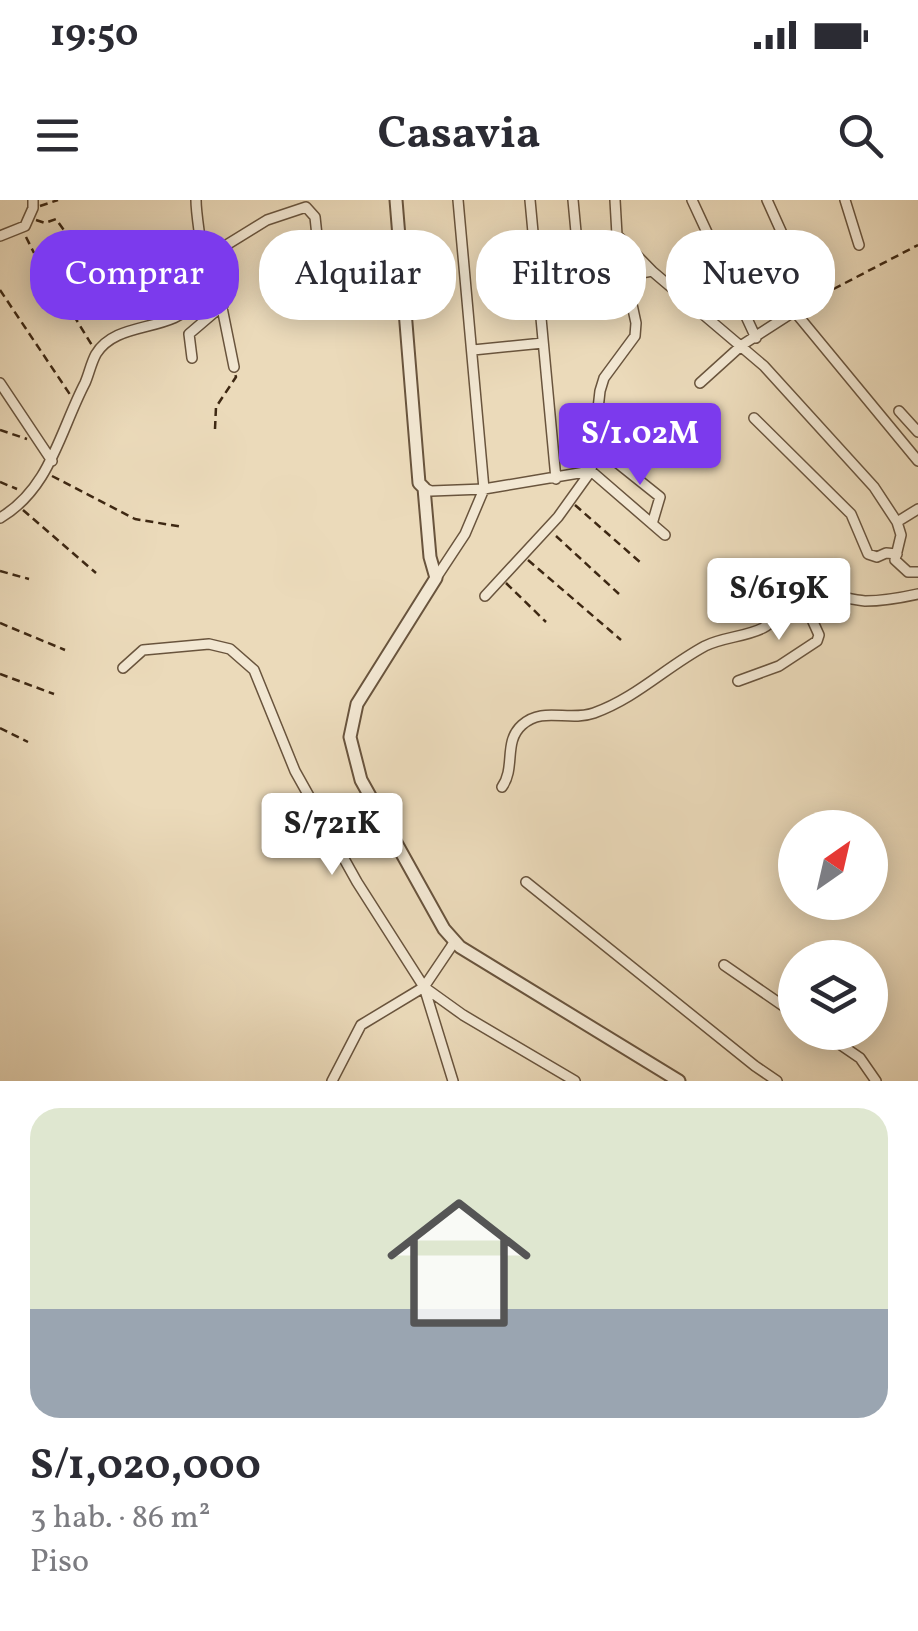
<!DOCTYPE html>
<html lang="es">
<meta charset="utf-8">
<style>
:root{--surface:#fff;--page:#f2f2f3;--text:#2b2b33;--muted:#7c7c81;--line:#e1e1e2;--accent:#7c3aed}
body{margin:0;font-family:Vollkorn,serif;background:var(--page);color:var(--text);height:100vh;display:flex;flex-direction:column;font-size:38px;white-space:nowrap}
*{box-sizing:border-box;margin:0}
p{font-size:32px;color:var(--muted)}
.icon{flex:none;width:55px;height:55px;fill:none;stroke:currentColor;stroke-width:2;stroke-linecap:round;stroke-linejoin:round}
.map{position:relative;height:881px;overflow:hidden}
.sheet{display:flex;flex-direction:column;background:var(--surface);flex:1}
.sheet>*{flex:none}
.banner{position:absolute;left:30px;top:30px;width:860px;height:90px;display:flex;gap:20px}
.needle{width:65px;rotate:34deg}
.controls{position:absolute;left:778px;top:610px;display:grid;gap:20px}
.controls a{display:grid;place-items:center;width:110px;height:110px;border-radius:50%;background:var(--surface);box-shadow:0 5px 25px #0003;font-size:50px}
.price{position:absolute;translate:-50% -85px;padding:0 22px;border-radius:10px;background:#fff;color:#222;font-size:32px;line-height:65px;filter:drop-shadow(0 2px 5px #0008)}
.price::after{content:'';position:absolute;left:50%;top:60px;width:30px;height:22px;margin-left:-15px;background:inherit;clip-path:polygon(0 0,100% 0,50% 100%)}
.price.on{background:var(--accent);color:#fff}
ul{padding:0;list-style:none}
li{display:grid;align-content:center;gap:20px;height:530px;padding:0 30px}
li+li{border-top:2px solid var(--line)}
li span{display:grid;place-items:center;height:310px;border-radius:30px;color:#555}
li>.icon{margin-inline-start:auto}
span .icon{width:180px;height:180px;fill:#fffc;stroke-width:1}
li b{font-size:42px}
.chip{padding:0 35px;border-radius:40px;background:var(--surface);box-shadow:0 5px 25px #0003;font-size:35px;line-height:90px}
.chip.on{background:var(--accent);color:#fff}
.status{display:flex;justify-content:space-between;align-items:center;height:70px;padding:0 50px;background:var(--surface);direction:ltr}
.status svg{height:28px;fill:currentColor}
header{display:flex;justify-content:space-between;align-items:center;height:130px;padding:0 30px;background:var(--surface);font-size:45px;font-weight:700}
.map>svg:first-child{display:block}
</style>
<div class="status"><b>19:50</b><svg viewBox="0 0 49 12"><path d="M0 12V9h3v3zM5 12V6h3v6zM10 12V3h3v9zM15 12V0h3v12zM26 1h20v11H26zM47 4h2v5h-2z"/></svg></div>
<header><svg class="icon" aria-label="menu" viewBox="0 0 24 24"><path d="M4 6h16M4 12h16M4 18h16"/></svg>Casavia<svg class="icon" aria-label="search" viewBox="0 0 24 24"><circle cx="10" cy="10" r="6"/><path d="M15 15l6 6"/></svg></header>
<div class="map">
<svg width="918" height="881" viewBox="0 0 918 881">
<rect width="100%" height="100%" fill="#ebdaba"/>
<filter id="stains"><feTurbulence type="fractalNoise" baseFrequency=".002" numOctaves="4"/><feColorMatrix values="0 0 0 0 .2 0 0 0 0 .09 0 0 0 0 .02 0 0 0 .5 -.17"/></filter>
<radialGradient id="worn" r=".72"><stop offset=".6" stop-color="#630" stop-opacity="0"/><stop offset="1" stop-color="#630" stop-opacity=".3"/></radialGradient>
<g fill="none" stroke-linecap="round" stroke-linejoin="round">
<defs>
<path id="minor" d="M530,0l26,279
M573,0l8,85
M692,0l64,138
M845,0l14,45
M0,36l25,-10 8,-18v-8
M619,37l33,34
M202,60l65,-40 39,-13 9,10 9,84
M203,71l13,7 18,89
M539,92l113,-21 112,95 110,121 23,35 4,13 -6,25 13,12h10
M795,112l123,149
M473,150l70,-7
M192,158l-3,-24 34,-29
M0,183l52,78
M700,183l42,-38 70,-45 -45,-100
M899,211l19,21
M754,218l97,96 17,40 9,3 9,-4 11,1
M593,253l22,8 45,36 -8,27
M424,288l7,3 53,-2 107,-18 74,64
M0,318c50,-29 60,-87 85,-135 4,-9 6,-20 11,-29 21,-35 78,-20 100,-54 15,-23 0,-73 0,-100
M897,322l21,-13
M436,378l29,-44 19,-45 -26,-289
M485,396l73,-79 33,-46 9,-80 4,-13 31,-42 1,-13 -19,-88 -2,-35
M123,468l20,-18 66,-6 21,5 24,21 41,101 62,111 67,105 39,28 112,66
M738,481l41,-15 38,-25 2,-6 -18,-40
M502,587c14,-20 1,-45 20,-62 21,-19 46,-3 72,-12 42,-15 72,-46 111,-67 18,-9 40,-9 58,-18 15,-8 27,-28 42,-33 16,-6 43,5 60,6 19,0 35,-3 53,-7
M526,682l229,184 22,15
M724,765l71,49
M822,832l38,26 16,23
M332,881l29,-56 63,-38
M453,881l-29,-94 31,-46"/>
<path id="tertiary" d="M396,0l23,283 5,5 6,69 6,21 -79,126 -7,33 11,43 83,149 16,18 219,134"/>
</defs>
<use href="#minor" stroke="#69543d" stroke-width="12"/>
<use href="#tertiary" stroke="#69543d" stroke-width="15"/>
<path stroke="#3e2813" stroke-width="2.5" stroke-dasharray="8 5" stroke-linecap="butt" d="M40,6l18,-6
M36,20l9,3 11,-4 33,46
M26,37l8,16
M0,90l71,106
M60,93l33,54
M822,95l96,-50
M215,229l1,-22 20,-30 -1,-3
M0,230l27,9
M52,276l83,43 48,8
M0,282l17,7
M575,305l66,58
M23,310l73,63
M556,336l63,58
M528,360l93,80
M0,371l29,8
M506,383l40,39
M0,423l65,27
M0,474l54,20
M0,528l28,14"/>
<use href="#minor" stroke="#f2e7d2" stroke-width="9"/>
<use href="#tertiary" stroke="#f2e7d2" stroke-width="11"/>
</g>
<rect width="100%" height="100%" filter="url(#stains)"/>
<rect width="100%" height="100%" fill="url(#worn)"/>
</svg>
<div class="controls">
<a><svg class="needle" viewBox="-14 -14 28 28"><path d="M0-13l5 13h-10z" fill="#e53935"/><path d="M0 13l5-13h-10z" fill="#7c7c81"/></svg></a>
<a><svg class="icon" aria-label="layers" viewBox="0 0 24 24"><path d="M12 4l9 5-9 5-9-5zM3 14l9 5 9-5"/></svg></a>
</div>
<b class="price on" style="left:640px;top:288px">S/1.02M</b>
<b class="price" style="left:779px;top:443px">S/619K</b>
<b class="price" style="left:332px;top:678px">S/721K</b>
<div class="banner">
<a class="chip on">Comprar</a>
<a class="chip">Alquilar</a>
<a class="chip">Filtros</a>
<a class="chip">Nuevo</a>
</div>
</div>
<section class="sheet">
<ul>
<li><span style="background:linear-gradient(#dfe7d0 65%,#9aa5b1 0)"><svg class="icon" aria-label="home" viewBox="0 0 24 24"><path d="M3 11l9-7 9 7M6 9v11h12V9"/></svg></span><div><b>S/1,020,000</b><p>3 hab. · 86 m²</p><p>Piso</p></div></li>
</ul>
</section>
